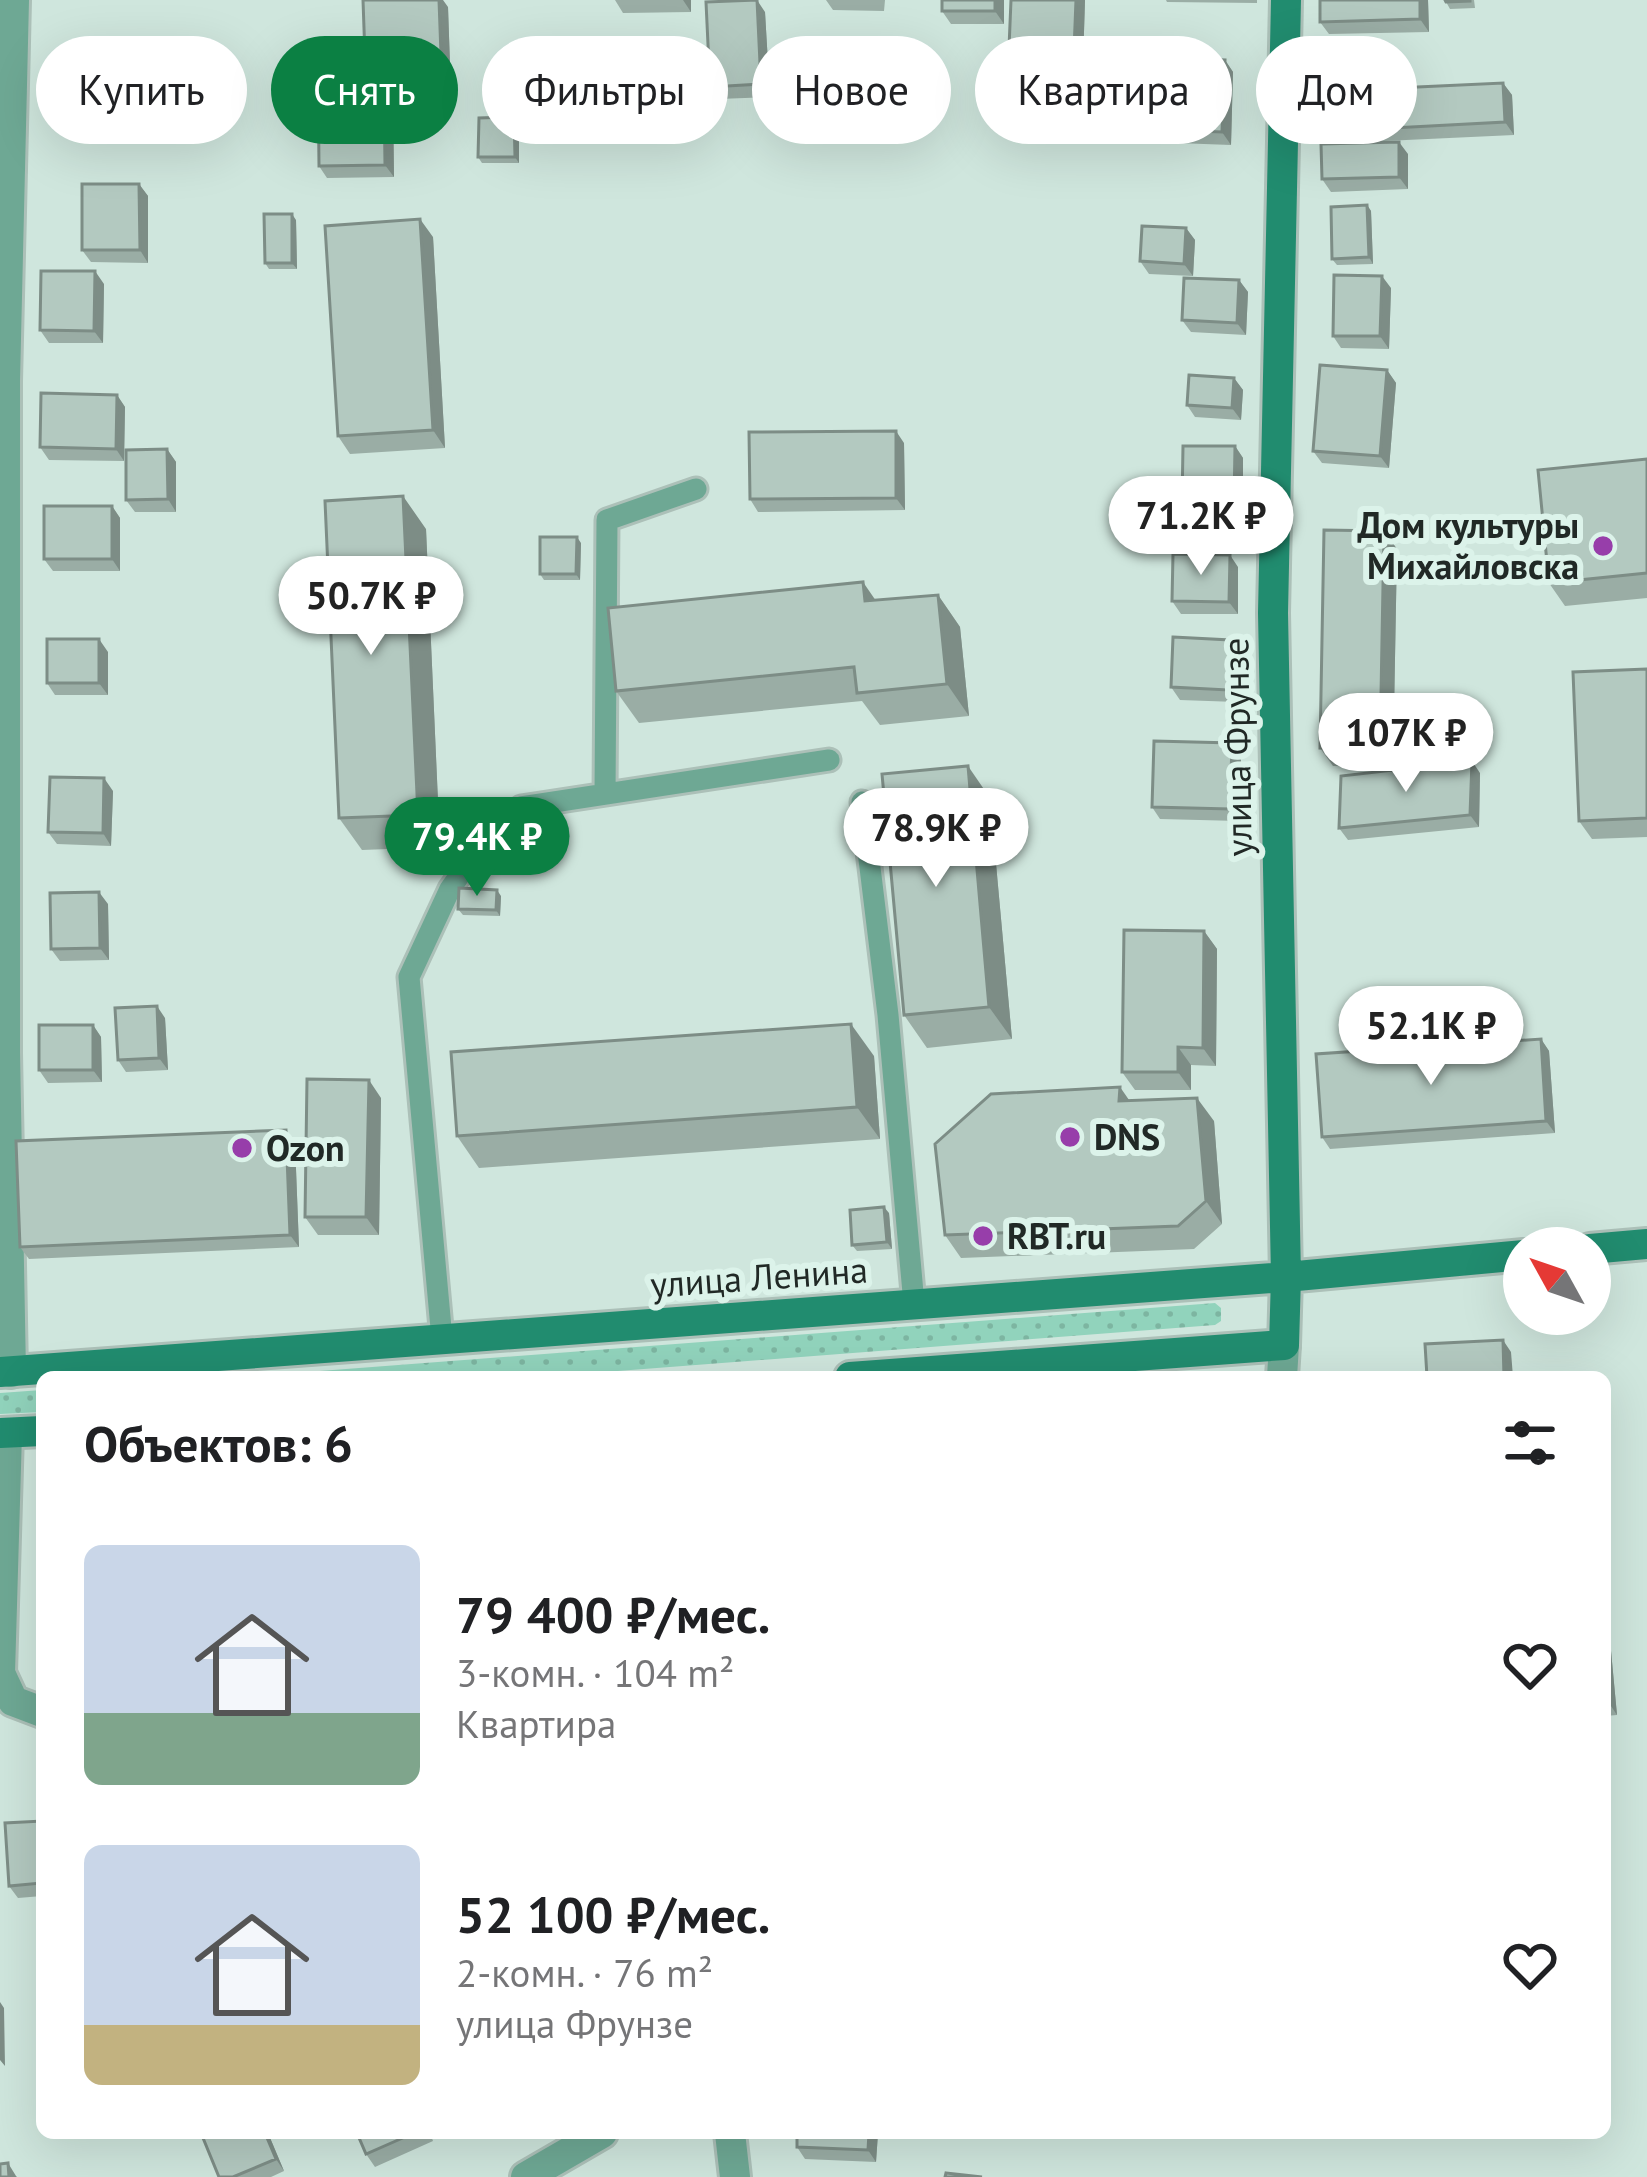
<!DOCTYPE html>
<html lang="ru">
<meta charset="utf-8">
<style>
:root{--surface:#fff;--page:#f2f2f2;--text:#202124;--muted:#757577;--accent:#0b8043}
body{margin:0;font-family:"PT Sans",sans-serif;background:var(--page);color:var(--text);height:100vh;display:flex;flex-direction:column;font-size:45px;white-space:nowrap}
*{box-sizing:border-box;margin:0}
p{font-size:39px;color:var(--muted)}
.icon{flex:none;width:66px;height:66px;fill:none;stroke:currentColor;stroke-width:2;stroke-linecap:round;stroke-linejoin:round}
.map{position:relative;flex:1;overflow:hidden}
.panel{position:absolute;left:36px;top:1371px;width:1575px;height:768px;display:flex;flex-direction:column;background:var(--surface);border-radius:18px;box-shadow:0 12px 48px #0002}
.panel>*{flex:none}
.guide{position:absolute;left:36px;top:36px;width:1575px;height:108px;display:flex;gap:24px}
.needle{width:78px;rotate:310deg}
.tools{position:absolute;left:1503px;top:1227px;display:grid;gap:24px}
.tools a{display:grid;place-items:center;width:108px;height:108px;border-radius:50%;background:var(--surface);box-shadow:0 12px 48px #0002;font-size:60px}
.price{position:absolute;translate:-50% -102px;padding:0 27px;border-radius:42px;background:#fff;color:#222;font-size:39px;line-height:78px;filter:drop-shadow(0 3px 6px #0008)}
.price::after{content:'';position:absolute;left:50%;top:72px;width:36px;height:27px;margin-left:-18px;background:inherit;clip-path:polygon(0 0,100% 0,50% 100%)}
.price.selected{background:var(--accent);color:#fff}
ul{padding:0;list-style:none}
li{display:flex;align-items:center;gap:36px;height:300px;padding:0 48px}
li span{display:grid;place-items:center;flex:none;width:336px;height:240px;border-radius:18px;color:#555}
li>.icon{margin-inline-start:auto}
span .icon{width:144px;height:144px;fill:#fffc;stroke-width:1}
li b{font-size:51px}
h2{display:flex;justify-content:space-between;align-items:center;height:144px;padding:0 48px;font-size:51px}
.pill{padding:0 42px;border-radius:54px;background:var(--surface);box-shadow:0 12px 48px #0002;font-size:42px;line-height:108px}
.pill.selected{background:var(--accent);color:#fff}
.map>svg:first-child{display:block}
</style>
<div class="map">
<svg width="1647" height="2177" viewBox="0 0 1647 2177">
<defs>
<pattern id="grass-dots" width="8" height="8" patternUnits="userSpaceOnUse" patternTransform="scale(3)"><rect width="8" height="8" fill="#91d3bc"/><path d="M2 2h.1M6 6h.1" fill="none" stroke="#7db5a1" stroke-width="1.8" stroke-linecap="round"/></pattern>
</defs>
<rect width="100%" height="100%" fill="#cfe6dd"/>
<path fill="url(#grass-dots)" d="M1215,1303l6,5v13l-6,4 -675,52h-298z
M42,1390v22l-42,2v-21z"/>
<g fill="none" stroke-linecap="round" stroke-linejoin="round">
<defs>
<path id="lane" d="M605,794l2,-274 89,-31
M862,802l26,213 26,289
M442,1339l-33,-362 41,-88 31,-44 40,-38 308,-47"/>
<path id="street" d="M11,1372l-6,-319v-672l9,-381
M1282,1377l2,-32
M0,1673l7,-240
M0,1673l13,28 29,11
M730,2133l5,44
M526,2177l76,-44"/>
<path id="secondary" d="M1590,1249l57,-5
M0,1372l1286,-95 238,-22
M850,1377l434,-32 2,-68 -13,-664 13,-613
M0,1433l42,-2"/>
</defs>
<use href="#lane" stroke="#acc0b8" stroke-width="27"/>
<use href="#street" stroke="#acc0b8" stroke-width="36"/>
<use href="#secondary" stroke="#acc0b8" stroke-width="36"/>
<use href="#lane" stroke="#6ea894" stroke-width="21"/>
<use href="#street" stroke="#6ea894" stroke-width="30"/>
<use href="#secondary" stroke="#218c6f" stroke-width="30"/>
</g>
<path fill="#9aada5" d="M615,0h76v12l-68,1z
M826,0h59l-1,11 -51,-1z
M1004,0v24h-53l-9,-13z
M1085,0l-2,63 -66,-3 -8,-12z
M1166,0h91v3l-90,-1z
M1320,0h108l1,32 -100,2 -9,-12z
M1445,0h29l1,8 -25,1z
M448,7l3,87 -63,3 5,6 1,74 -67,1 -8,-12 46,-94z
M765,12l5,85 -51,2 -9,-12z
M1225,60l8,12 -2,73 -81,-3 -9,-13z
M1503,83l9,12 2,40 -151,7 -8,-12z
M514,117l5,6v40h-37l-4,-6z
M1408,154v35l-77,3 -9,-13z
M139,184l9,12v67l-57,-1 -9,-12z
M1367,205l4,6 2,53 -36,1 -5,-6z
M296,220l1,49h-28l-4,-6z
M1186,228l9,12 -2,36 -44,-2 -9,-13z
M433,237l12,211 -95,6 -12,-18z
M1239,280l9,12 -2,43 -55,-3 -9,-12z
M104,284l-1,59h-54l-9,-13z
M1391,288l-2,61 -48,-1 -8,-12z
M1387,370l9,13 -7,85 -67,-5 -9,-12z
M1234,378l9,12 -2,30 -46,-3 -8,-12z
M117,395l8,12 -1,54 -75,-1 -9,-13z
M904,443l1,67 -147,2 -8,-13z
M1235,446l8,12v59l-52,-1 -9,-12z
M167,449l9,13v50h-41l-9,-12z
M1647,459v139l-82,8 -16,-23z
M112,506l8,12v53h-67l-9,-12z
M426,529l14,318 -78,3 -23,-32z
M1384,531l13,18 -4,218 -60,-1 -13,-18z
M581,543l-1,37h-36l-4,-6z
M1238,567v47h-57l-9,-13z
M938,595l22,32 9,89 -89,9 -18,-24 -223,22 -23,-32 260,-91z
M108,652v43h-53l-8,-12z
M1239,652l-2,50 -57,-2 -9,-13z
M1647,669v168l-55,2 -13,-18z
M1241,756l-2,65 -79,-2 -8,-12z
M1480,773l-1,54 -131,13 -9,-12z
M113,791l-2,55 -54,-2 -9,-12z
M990,798l22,241 -85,9 -23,-33z
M501,896l-1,20 -37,-1 -5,-6z
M108,904l1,56 -49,1 -9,-12z
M1204,931l13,18 -1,117 -25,-1v25h-56l-13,-18z
M165,1018l3,52 -42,2 -8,-12z
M93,1025l8,12 1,45 -54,1 -9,-13z
M1541,1039l8,12 6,82 -225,16 -8,-12z
M874,1056l6,83 -401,29 -22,-32z
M381,1098l-2,137h-61l-13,-18z
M1130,1101l84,20 8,103 -28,25 -233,9 -16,-23z
M295,1143l4,104 -270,12 -9,-12z
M889,1213l3,36 -35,2 -5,-6z
M1605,1642l6,9 6,64 -12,1z
M42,1821v75l-24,2 -9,-12z
M201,2133h67l16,38 -13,6h-52z
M357,2133h73l3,8 -58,26 -9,-13z
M878,2133l-2,29 -71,-3 -8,-12z"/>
<path fill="#7d8d86" d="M439,0h4l5,7 3,87 -9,-12z
M683,0h8v12z
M757,0l8,12 5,85 -9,-13z
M995,0h9v24l-9,-13z
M1076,0h9l-2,63 -9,-12z
M1420,0h8l1,32 -9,-13z
M1225,60l8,12 -2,73 -9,-13z
M1503,83l9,12 2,40 -9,-13z
M384,90l9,13 1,74 -9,-12z
M514,117l5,6v40l-4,-6z
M1399,142l9,12v35l-9,-12z
M139,184l9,12v67l-8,-13z
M1367,205l4,6 2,53 -4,-7z
M292,214l4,6 1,49 -5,-6z
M420,219l13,18 12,211 -12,-18z
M1186,228l9,12 -2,36 -9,-12z
M95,271l9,13 -1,59 -9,-12z
M1382,276l9,12 -2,61 -9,-13z
M1239,280l9,12 -2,43 -9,-12z
M1387,370l9,13 -7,85 -9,-12z
M1234,378l9,12 -2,30 -9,-12z
M117,395l8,12 -1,54 -8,-12z
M896,431l8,12 1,67 -9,-12z
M1235,446l8,12v59l-9,-12z
M167,449l9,13v50l-8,-13z
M403,496l23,33 14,318 -22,-32z
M112,506l8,12v53l-8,-12z
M1384,531l13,18 -4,218 -13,-18z
M577,537l4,6 -1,37 -4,-6z
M1230,555l8,12v47l-9,-12z
M863,582l22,32 -20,-13z
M938,595l22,32 9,89 -22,-32z
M99,639l9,13v43l-9,-12z
M1230,640l9,12 -2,50 -9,-12z
M1232,743l9,13 -2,65 -9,-12z
M1472,761l8,12 -1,54 -9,-12z
M968,766l22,32 22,241 -23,-32z
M104,778l9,13 -2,55 -8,-13z
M497,890l4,6 -1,20 -4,-6z
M99,892l9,12 1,56 -9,-12z
M1204,931l13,18 -1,117 -13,-18z
M157,1006l8,12 3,52 -9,-12z
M851,1024l23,32 6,83 -23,-32z
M93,1025l8,12 1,45 -9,-12z
M1541,1039l8,12 6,82 -9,-12z
M1178,1047l13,18v25l-13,-18z
M369,1080l12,18 -2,137 -13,-18z
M1120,1087l16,23 -17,-9z
M1197,1098l17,23 8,103 -16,-23z
M286,1130l9,13 4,104 -9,-12z
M884,1207l5,6 3,36 -5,-7z
M1503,1340l8,12 2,25h-9z
M1605,1642l6,9 6,64 -8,-12z
M0,2002l4,6 1,58 -5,-6z
M265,2133h3l16,38 -8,-12z
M869,2133h9l-2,29 -8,-12z
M8,2163l8,13 1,1h-8z"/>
<path fill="#b3c9c0" stroke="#7d8d86" stroke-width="3" d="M363,0h76l3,82 -76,3z
M757,0l4,84 -51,3 -4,-85z
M942,0h53v11h-53z
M1011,0h65l-2,51 -65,-3z
M1320,0h100v19l-100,3z
M1445,0h25v1l-24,1z
M1144,57l81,3 -3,72 -81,-3z
M363,68v23l21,-1 1,75 -66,1 -1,-97z
M1503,83l2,39 -150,8 -2,-40z
M514,117l1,40h-37l1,-39z
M1399,142v35l-77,2 -1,-35z
M82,184h57l1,66h-58z
M1367,205l2,52 -37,2 -1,-52z
M264,214h28v49h-27z
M420,219l13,211 -95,6 -13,-210z
M1142,226l44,2 -2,36 -44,-3z
M41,271h54l-1,60 -54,-1z
M1334,275l48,1 -2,60h-47z
M1184,278l55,2 -2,43 -55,-3z
M1320,365l67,5 -7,86 -67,-5z
M1189,375l45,3 -2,30 -45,-3z
M41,393l76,2 -1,54 -76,-2z
M896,431v67l-146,1 -1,-67z
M1183,446h52l-1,59 -52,-1z
M167,449l1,50 -42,1v-50z
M1647,459v114l-98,10 -11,-113z
M403,496l15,319 -79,3 -14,-317z
M44,506h68v53h-68z
M1324,530l60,1 -4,218 -60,-1z
M540,537h37l-1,37h-36z
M1173,554l57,1 -1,47 -57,-1z
M863,582l2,19 73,-6 9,89 -90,9 -3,-26 -238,24 -8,-83z
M1173,637l57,3 -2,50 -57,-3z
M47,639h52v44h-52z
M1647,669v149l-68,3 -6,-149z
M1154,741l78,2 -2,66 -78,-2z
M1472,761l-2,54 -131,13 2,-52z
M968,766l21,241 -85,8 -22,-241z
M50,777l54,1 -1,55 -55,-1z
M459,888l38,2 -1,20 -38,-1z
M99,892l1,56 -49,1 -1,-56z
M1124,930l80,1 -1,117 -25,-1v25h-56z
M157,1006l2,52 -41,2 -3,-52z
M851,1024l6,83 -400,29 -6,-84z
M39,1025h54v45h-54z
M1541,1039l5,82 -224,16 -6,-83z
M307,1079l62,1 -3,137h-61z
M1120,1087l-1,14 78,-3 9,103 -28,25 -233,9 -10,-91 56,-50z
M286,1130l4,105 -270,12 -4,-106z
M884,1207l3,35 -35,3 -2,-35z
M1503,1340l1,37h-77l-2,-33z
M1605,1663l4,40h-4z
M42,1821v62l-33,3 -4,-63z
M201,2133h64l11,26 -43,18h-14z
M357,2133h57l-48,21z
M797,2133h72l-1,17 -71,-3z
M8,2163l1,14h-9v-13z
M946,2173l36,4h-37z"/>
<g fill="#973eaa" stroke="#dcf3ea" stroke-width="4.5">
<circle cx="1603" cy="546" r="12"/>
<circle cx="1070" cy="1137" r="12"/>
<circle cx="242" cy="1148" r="12"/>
<circle cx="983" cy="1236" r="12"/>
</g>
<g text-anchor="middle" stroke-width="12" stroke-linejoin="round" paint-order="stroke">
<g font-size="36" font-weight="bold" fill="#212926" stroke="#dcf3ea" text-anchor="start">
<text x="1579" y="538" text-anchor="end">Дом культуры<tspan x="1579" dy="41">Михайловска</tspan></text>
<text x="1094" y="1150">DNS</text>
<text x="266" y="1161">Ozon</text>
<text x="1007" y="1249">RBT.ru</text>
</g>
<g font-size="36" fill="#212926" stroke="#dcf3ea">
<text transform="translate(1237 747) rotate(-91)" y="13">улица Фрунзе</text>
<text transform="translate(759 1277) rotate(-4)" y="13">улица Ленина</text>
</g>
</g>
</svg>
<div class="tools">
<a><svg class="needle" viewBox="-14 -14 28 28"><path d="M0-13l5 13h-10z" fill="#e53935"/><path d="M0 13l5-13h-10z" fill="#757577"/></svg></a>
</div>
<b class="price" style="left:1201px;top:578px">71.2K ₽</b>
<b class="price" style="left:371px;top:658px">50.7K ₽</b>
<b class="price" style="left:1406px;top:795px">107K ₽</b>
<b class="price" style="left:936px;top:890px">78.9K ₽</b>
<b class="price selected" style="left:477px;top:899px">79.4K ₽</b>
<b class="price" style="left:1431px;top:1088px">52.1K ₽</b>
<div class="guide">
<a class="pill">Купить</a>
<a class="pill selected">Снять</a>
<a class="pill">Фильтры</a>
<a class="pill">Новое</a>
<a class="pill">Квартира</a>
<a class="pill">Дом</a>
</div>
<section class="panel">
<h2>Объектов: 6<svg class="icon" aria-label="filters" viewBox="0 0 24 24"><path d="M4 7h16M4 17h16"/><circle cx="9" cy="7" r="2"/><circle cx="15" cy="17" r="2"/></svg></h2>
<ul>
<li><span style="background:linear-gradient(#c9d6e8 70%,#7fa58c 0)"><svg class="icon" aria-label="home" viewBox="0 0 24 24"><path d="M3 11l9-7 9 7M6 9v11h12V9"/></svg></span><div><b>79 400 ₽/мес.</b><p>3-комн. · 104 m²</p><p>Квартира</p></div><svg class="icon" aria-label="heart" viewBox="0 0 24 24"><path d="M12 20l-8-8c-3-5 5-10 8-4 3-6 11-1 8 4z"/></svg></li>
<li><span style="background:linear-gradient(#c9d6e8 75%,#c2b280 0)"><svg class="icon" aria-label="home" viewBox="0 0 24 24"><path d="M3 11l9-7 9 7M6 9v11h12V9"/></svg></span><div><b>52 100 ₽/мес.</b><p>2-комн. · 76 m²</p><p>улица Фрунзе</p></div><svg class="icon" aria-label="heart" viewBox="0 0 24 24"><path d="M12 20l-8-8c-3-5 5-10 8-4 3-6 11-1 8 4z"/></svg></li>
</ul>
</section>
</div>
